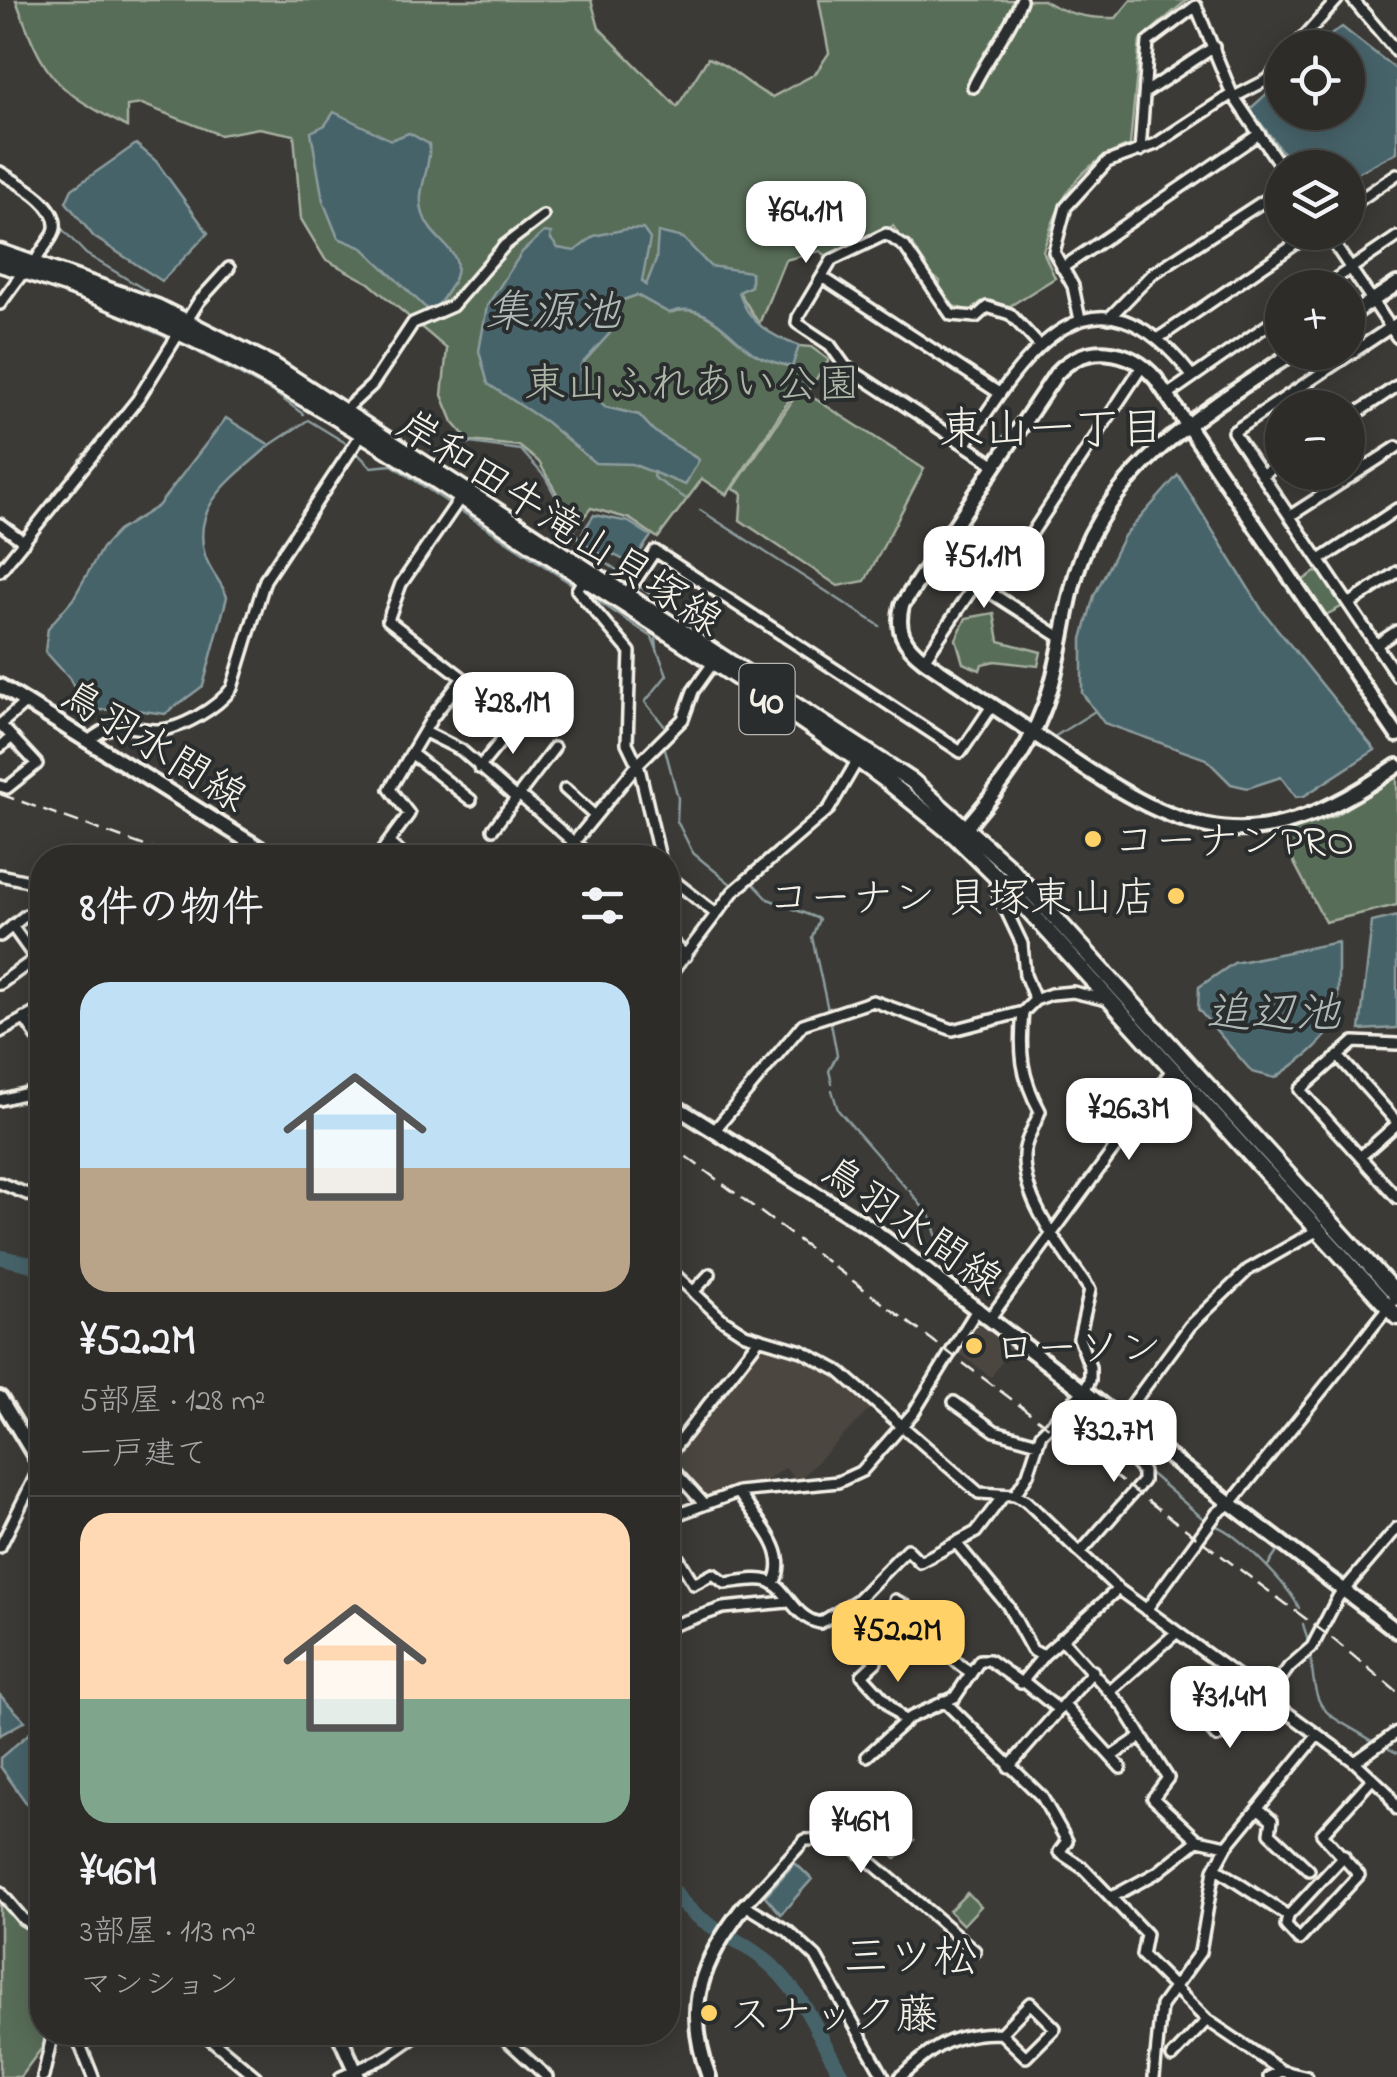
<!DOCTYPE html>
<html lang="ja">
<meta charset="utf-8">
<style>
:root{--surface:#2d2c29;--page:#353431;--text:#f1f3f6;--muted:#a7a7a8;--line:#484846;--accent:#ffd166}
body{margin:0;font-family:"Indie Flower","Klee One",sans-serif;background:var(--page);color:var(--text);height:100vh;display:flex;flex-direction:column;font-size:38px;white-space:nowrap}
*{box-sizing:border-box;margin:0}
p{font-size:32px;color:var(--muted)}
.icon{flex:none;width:55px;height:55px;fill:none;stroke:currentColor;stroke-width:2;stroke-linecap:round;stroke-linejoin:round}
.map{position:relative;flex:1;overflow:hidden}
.drawer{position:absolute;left:30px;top:845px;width:650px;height:1200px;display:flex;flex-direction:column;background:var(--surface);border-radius:40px;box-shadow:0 5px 25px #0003,0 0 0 2px var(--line)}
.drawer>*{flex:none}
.controls{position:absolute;left:1265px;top:30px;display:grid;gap:20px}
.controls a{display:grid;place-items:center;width:100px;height:100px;border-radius:50%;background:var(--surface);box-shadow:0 5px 25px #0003,0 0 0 2px var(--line);font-size:50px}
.price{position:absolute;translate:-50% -85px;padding:0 22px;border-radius:20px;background:#fff;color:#222;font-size:32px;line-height:65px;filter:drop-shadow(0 2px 5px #0008)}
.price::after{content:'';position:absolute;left:50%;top:60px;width:30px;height:22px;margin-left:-15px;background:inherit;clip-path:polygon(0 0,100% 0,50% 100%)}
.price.on{background:var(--accent);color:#111}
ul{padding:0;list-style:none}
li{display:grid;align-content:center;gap:20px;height:530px;padding:0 50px}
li+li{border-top:2px solid var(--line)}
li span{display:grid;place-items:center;height:310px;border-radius:30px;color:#555}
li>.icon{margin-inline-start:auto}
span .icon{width:180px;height:180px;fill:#fffc;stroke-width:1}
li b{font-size:42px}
h2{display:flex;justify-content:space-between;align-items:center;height:120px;padding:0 50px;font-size:42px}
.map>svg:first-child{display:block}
</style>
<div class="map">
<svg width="1397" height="2077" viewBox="0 0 1397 2077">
<rect width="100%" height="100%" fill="#3c3a37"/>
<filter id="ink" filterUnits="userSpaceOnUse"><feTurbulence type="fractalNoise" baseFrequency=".01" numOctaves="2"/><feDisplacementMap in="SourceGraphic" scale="20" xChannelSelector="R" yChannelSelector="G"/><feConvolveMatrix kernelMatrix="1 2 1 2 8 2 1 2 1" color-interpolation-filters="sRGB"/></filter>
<g filter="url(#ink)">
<path fill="#4c4641" d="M976,1316l40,26 -25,35 -31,-23 2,-17z
M759,1339l43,12 37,20 33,36 -74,74 -13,-13 -24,16 -57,15 -35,-39z"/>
<path fill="#586d58" stroke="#a6afa0" stroke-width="2.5" d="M16,0h575l8,28 78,79 31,-49c25,8 40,29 64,39l43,-23 14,-21 -10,-53h224c23,14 45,19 73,18l15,-18h56l-47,40 -10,105c-55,20 -70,53 -87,106l12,27 -45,28 -29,-4 -11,9 -21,-6 -10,-10 1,-14 -17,-11 -30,-44 -66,30 -7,-5 -35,9 -26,64 -20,-32 12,-6v-13l-134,18 -62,70 32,67 105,44 6,-13 -45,-28 -14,-16 -34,-8 -24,-25v-17l29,-32 7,-31 20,-7 32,18c35,-13 57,20 84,39 11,8 25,11 38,15l8,-21 12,1 18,13 -21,31 -9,-6 -72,110 -25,-16 -44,59 -28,-19 -39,-11 -15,19 -37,-65 -20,-16 -50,-5 -16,-19 -11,-27 5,-46 -78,-66 -44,-24 -24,-40 -7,-84 -35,-7 -39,7 -78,-31 -15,2v21c-74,-39 -82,-48 -111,-127z
M800,389l124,80 -59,112 -27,5 -98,-66 2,-27 -9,-4z
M1315,572l6,1 22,33 -19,10 -24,-34z
M994,613l5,28 42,11 -3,14 -43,-5 -13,3 -2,6 -17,-7 -7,-24 10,-21z
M1397,775v130l-72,17 -46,-88 55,-18z
M899,1828l15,12 -18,19 -14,-12z
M967,1893l14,13 -18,19 -14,-14z
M0,1900l21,23 21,13v96l11,1 -33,44h-20z"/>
<path fill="#47646b" stroke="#8c9c9d" stroke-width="2.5" d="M1342,27l55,43v82l-49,26v-10l-54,-1 -44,-58 32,-29v32h66v-64l-35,-1z
M334,112l57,28 18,-7 20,11c3,25 -14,46 -6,70 9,31 50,36 27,73 -6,10 -10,18 -20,25l-67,-64 -25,-10 -15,-37 -12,-69 14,-7z
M136,144l20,17 52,72 -46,48 -68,-44 -28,-35 6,-13z
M627,229h16l7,10 -8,42 4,4 10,-25 2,-28 25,6 27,28 41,6v14l-12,6c8,30 32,44 60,54l-7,21c-13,-4 -27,-6 -39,-14 -26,-19 -49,-54 -84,-40l-32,-18 -20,7 -7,31 -29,32v17l24,25 34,8 15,16 45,29 -14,25 -53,-21 -37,-1 -49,-41 -58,-38 -9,-33 8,-45 35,-54 22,-20 7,1 -1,5 8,10 17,3 19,-15z
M226,418l44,27c-33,31 -80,57 -65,110 4,15 17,27 22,42l-24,89 -38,28 -44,-6 -34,4 -18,-34 -24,-27 3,-23 25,-29 29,-51 16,-17 40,-25z
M1178,475l84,135 113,140 -71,46 -8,1 -15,-20 -33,11 -17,-4 -25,-25 -102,-36 -22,-30v-54l12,-43 30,-60z
M594,515l35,7 22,14 -19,28 -24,-12 -4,5 -19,-13 -3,-11z
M1397,916v112l-37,2 12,-108z
M1338,942v58l-5,9 3,11c-13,26 -38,42 -61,58l-23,-6 -54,-63 1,-22 35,-24z
M0,1695l25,26 -25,14z
M32,1731l10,3v91l-42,-59v-8z
M795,1863l17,16 -31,35 -16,-18z"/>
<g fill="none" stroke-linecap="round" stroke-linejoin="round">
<path stroke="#8c9c9d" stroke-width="2.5" d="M23,181l17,13
M62,229l24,25 61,37
M145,328l28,12
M184,345l92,49 27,20
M270,445l38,-25 41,25
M431,450l40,-7 50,7 24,27 39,71 46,31
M356,452l15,15 21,-2 58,39
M654,472l-1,5 32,21
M458,509l115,76
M700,510l180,116
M636,584l22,16
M583,591l69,46 15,38 -22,27 21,26
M656,639l1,9
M932,656l90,59
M1054,737l41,-26
M664,745l14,53 -1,23 16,32 39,32
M750,880l18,19 51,20 -7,18 16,73
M830,1018l7,37 -8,16 3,12
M832,1090l6,20 68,78
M909,1190l23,29 5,20 13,11
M1118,1433l5,9
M1145,1469l62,53
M1214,1525c23,7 75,61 85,83
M1300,1549l46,30
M1267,1567l12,-18
M1303,1624l6,21
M1311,1653c3,65 14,58 63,89
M1385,1747l12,6"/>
<path stroke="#47646b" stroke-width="15" d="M0,1257l34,8 8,9
M668,1882c24,46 74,53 108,88 32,32 44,70 67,107"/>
<defs>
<path id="street" d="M1353,0l44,52
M1294,48l43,-48
M973,87c14,-30 37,-56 48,-87
M1146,92l68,-45
M1234,97l35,-18 13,-18
M1140,151l8,-109 48,-36 36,88 50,74
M0,172c17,11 58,31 55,56 -1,10 -16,24 -20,35
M1348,208l49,-34
M1326,232l71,105
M1062,268l197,-134
M822,277l177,116
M1322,288l75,-51
M0,304l24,-33
M1109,318l43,-44 130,-85
M1080,320l-7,-34 -19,-34 12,-45 41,-45 49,-18 76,-50
M1397,323l-164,109 164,244
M1160,337l153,-105
M1167,395l115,-80
M346,409l26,-24 41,-62 39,-17 53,-61 38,-29
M1348,419l49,-33
M966,444c59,-92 128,-195 226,-68
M994,464l-149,-98 -15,-21 -33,-22 1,-6 34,-57 54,-26 19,13 46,68 25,2 11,-10 23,7 28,30
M1263,474l19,-13
M1290,516l107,-69
M0,524l24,18
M1320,560l77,-51
M0,571l138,-172 61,-98 30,-33
M584,578l-7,12 53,62 -3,91 12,25 21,90
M627,593l28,-42 306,201 31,-46
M992,593l151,-228
M1349,604l48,-32
M1376,645l21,-14
M924,660l52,-77 84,54
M0,724l37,40 -30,24 -7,-2
M1,724l25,-22
M425,732l36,18 55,48
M88,742c22,-22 40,-14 67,-12 25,1 63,-23 77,-42l33,-108 98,-148
M0,747l12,-10
M412,754l59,46
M479,768l39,-48
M565,789l30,27
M519,795l73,63
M493,829l61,-81
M389,843l17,15
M377,858l32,-44 -19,-25 42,-71 31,-40 -75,-58 13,-36 60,-87
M561,858l76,-93 46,-46 10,-28 20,-28
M0,875l42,9
M668,876l47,37
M999,880l-4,7 27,57 3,31 10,25
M12,926l30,42
M0,936l26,-21
M668,938l18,18
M668,978l65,-86 96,-83 31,-53
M0,984l36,-26
M24,1018l18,26
M0,1032l42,-23
M1397,1044l-43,-2 -54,48 97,108
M1338,1056l59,66
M0,1100l42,-11
M714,1131l89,-107 70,-23 80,29 70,-18 12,-12 16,-6 22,-2 34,8
M1360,1157l37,-33
M0,1183l42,17
M668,1268l54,51 23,15 57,17 37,20 140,122 36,2 11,6 92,88 237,173 31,29 11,18
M693,1292l17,-18
M990,1318l182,-248
M954,1402l41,29 43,12
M1122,1418l68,-92 58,-56 70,-40
M668,1456l91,-117
M668,1464l36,40
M738,1492c17,27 54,59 36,91
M1015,1495l13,-21 13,-40 44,-44 5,-10v-13l-11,-29 11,-48c-25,-38 -67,-86 -66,-134 0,-14 11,-31 16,-45 -19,-34 -21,-60 -17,-99
M668,1518l70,-26 100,-10 24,-11 52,-59 64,-104
M668,1541l26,43 19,-10 12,9c13,-1 31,-6 43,-2 19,6 25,37 52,42l37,-23 50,-51 13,13 56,-30 27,-36
M957,1544l51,62 24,44 11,6
M0,1547l41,-82
M1080,1553l63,-72v-9l-18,-20 4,-29
M895,1600c32,14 43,53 74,71
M1146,1610l71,-97 15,-11 165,-205
M836,1614l9,12 23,14 -4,9 12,13 -14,13 43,47
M668,1627l55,-19 64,-6
M1061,1638l63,70 44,70 -15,20 45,42 29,6
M1023,1681l36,29
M1110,1691l66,-58
M1266,1699l23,-32 23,-20 26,-50 59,-69
M944,1701l98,96 25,44 -8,11 24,16 63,66 -4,21 65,65 75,51
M1063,1704l58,64
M1197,1714l20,23 39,-45
M867,1756l42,-38 46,-21 25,-37h9l32,23 23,-28 74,-66
M1112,1756l28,-19
M1355,1762l42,-30
M1009,1767l84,-96
M1258,1808l14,12 -2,13 39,37
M1344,1856l-56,60 -2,10 13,14 60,-65 -37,-41 51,-56
M1215,1868l73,48
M0,1892l23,27 19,11
M1112,1897l46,-25 40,-32
M75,2032l18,45
M202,2032l54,45
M498,2032l49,45
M1172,2057l35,-37
M43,2077l10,-45
M341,2077l45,-20 36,-25
M884,2077l-68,-120 -28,-26 -43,-26 60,-65 39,-1 131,112
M900,2077c36,-32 52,-44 101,-44l29,-30 25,25 -29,29 -25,-24
M1154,2077l7,-71 39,-54 14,-82 13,-24 90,-110
M1269,2077l13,-6 25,6"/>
<path id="secondary" d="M1348,317l49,-33
M0,686l275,172
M1397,735l-241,-356c-27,-32 -71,-37 -100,-5l-154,231c-6,25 1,39 22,55 44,30 89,59 134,90 132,91 200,113 339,16
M961,833c40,-46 75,-90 91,-150 14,-50 15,-100 39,-148 44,-85 126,-131 203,-183
M668,1102l204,127 525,402
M0,1398l42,70
M338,2032l20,45
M709,2077c-26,-71 -9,-113 36,-172"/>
<path id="primary" d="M0,252l157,55 117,59 638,415 97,86 388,428
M0,264c208,59 381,180 559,298 110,72 222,141 328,219l68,55 60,59 382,422"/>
</defs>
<use href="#street" stroke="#f4f1e8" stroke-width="16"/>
<use href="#secondary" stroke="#f4f1e8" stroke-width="20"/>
<use href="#primary" stroke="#f4f1e8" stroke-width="21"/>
<use href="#street" stroke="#2a2d2e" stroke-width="9"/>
<use href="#secondary" stroke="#2a2d2e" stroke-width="12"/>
<use href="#primary" stroke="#2a2d2e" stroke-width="14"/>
<path stroke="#f4f1e8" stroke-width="2.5" stroke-dasharray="15 8" stroke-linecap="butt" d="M0,794l178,64
M668,1143l665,496 64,53"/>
</g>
</g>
<g fill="#ffd166" stroke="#2a2d2e" stroke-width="4">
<circle cx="1093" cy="839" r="10"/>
<circle cx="1176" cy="896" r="10"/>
<circle cx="974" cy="1346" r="10"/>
<circle cx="709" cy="2013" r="10"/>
</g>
<g text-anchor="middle" stroke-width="8" stroke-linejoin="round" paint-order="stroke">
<rect fill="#2a2d2e" stroke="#b7b6b0" stroke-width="2.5" x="739.5" y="664" width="55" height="70" rx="8"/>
<g font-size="40" font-weight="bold" fill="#f4f1e8">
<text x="767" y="713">40</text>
</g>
<g font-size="42" fill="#aeb6a7" stroke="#2a2d2e">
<text x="692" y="397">東山ふれあい公園</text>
</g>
<g font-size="42" fill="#f4f1e8" stroke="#2a2d2e">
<text transform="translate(561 521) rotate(33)" y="15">岸和田牛滝山貝塚線</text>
<text transform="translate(155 744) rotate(32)" y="15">鳥羽水間線</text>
<text transform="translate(913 1224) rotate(35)" y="15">鳥羽水間線</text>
</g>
<g font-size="42" fill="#f4f1e8" stroke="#2a2d2e" text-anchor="start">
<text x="1113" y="854">コーナンPRO</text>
<text x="1156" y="911" text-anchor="end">コーナン 貝塚東山店</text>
<text x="994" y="1361">ローソン</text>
<text x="729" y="2028">スナック藤</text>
</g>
<g font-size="45" font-style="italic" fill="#afb9b6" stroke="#2a2d2e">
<text x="553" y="326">集源池</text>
<text x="1273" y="1027">追辺池</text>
</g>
<g font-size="45" fill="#f4f1e8" stroke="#2a2d2e">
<text x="1052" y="443">東山一丁目</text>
<text x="911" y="1971">三ツ松</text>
</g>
</g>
</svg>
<div class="controls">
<a><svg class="icon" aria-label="locate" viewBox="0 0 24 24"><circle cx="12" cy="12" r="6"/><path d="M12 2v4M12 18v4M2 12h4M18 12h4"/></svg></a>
<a><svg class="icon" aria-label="layers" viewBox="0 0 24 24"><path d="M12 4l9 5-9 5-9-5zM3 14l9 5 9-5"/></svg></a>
<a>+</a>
<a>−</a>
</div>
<b class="price" style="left:806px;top:266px">¥64.1M</b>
<b class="price" style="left:984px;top:611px">¥51.1M</b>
<b class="price" style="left:513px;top:757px">¥28.1M</b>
<b class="price" style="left:1129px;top:1163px">¥26.3M</b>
<b class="price" style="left:1114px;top:1485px">¥32.7M</b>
<b class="price on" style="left:898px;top:1685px">¥52.2M</b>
<b class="price" style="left:1230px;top:1751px">¥31.4M</b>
<b class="price" style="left:861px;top:1876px">¥46M</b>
<section class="drawer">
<h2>8件の物件<svg class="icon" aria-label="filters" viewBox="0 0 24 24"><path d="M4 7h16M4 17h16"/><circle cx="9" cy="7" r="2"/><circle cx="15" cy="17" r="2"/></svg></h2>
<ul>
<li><span style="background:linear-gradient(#bfe0f5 60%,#b9a48a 0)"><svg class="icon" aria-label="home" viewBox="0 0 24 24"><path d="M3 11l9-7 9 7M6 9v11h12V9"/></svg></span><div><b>¥52.2M</b><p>5部屋 · 128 m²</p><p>一戸建て</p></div></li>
<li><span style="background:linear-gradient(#ffd9b3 60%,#7fa58c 0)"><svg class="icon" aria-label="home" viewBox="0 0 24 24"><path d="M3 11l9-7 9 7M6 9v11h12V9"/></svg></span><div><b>¥46M</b><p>3部屋 · 113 m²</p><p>マンション</p></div></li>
</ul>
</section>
</div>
